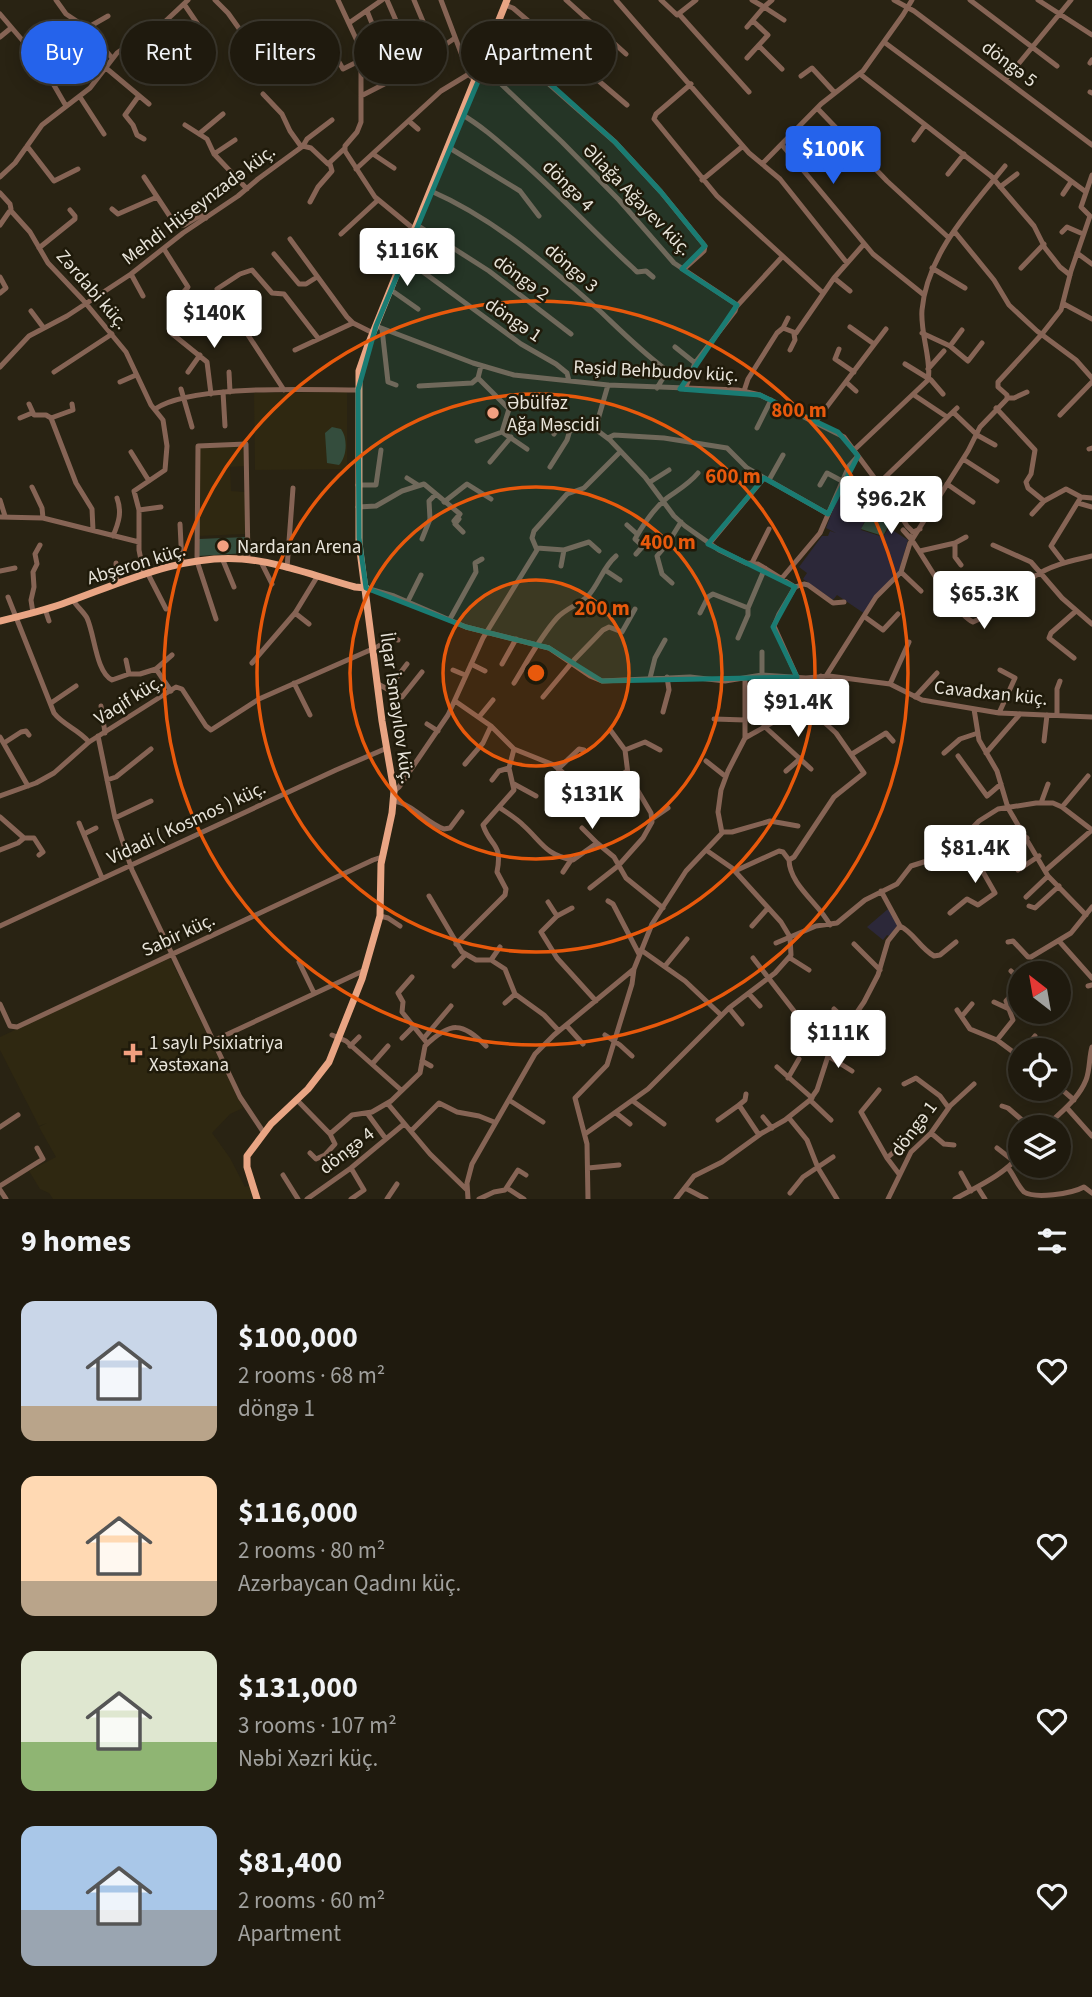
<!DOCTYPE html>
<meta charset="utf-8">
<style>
:root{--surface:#1f1a0e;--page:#2c271c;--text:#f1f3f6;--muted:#a1a19e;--line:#3c382e;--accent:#2563eb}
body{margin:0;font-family:"Source Sans 3",sans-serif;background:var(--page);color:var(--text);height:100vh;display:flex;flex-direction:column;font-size:26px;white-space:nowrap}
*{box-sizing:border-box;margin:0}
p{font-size:23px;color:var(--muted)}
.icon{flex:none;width:38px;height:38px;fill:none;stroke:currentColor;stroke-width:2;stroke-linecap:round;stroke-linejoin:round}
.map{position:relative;height:1199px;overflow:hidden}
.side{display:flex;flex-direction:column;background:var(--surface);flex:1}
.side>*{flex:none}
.hud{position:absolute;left:21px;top:21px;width:700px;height:63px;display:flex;gap:14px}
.needle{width:46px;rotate:329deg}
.fabs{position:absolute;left:1008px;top:961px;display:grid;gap:14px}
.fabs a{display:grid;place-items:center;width:63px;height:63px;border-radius:50%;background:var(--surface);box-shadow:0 4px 18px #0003,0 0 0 2px var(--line);font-size:35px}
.price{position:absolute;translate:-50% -60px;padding:0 16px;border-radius:7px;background:#fff;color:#222;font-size:23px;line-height:46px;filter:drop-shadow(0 2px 4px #0008)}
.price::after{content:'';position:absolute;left:50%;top:42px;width:21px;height:16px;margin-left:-10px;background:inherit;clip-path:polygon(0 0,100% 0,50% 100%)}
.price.selected{background:var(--accent);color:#fff}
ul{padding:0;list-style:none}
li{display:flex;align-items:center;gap:21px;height:175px;padding:0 21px}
li span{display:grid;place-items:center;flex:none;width:196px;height:140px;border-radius:14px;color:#555}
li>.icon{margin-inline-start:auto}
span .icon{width:84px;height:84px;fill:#fffc;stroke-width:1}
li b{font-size:30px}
h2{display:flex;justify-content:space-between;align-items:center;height:84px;padding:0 21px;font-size:30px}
.tag{padding:0 24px;border-radius:32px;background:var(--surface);box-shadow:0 4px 18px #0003,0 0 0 2px var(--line);font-size:24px;line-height:63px}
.tag.selected{background:var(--accent);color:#fff}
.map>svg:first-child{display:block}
</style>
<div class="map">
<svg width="1092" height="1199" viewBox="0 0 1092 1199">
<rect width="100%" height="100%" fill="#292313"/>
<path fill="#2c2839" d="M838,497l31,13 -8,20 22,7 6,-9 19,12 -9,31 -26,27 -8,16 -28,-19 -4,5 -30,-21 4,-6 -8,-6 23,-31h6l2,-5 6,2 -10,-5z
M888,909l10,16 -9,11 -2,-1 -4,5 -16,-13z"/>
<path fill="#2f2811" d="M347,392v77l-92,1 -1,-77z
M245,444l1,22 -16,1 1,24 14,1v42l-46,2v-89z
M170,958l73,150 -13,6 -18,19 18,25 15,29 5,-2 3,14h-200l-4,-6 -9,-4 -11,-18 27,-14 -17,-30 8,-4 -8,3 -39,-76v-13z"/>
<path fill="#344d3d" d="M332,427l9,2c7,9 6,28 -2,36l-12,-2 -2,-30z
M880,494l15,20 -12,22 -22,-7z
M246,537v16l-47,3v-17z"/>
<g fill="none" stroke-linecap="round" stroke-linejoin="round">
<path stroke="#866455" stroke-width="5" d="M56,0l10,14 21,14 25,30
M215,0l13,13 15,21 12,-6 5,2 4,11 -15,8 4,10
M338,0l20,43 3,17v62l-4,10 -12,14v5l30,46 40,33
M387,0l28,64
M414,0l21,50
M441,0l28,74 6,7
M566,0l60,54
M616,0l133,153 31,26 67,84
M661,0l16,15 19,-15
M752,0l12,7 8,-7
M894,0l20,11 178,134
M970,0l87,66
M1038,0l54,35
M184,4l17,25 -10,8 2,6
M505,5l8,3 114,97
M367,11l27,67
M0,14l40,47 26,45
M679,14l70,78
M349,23l33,-23
M747,27l17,-20 20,13
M87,28l21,-12
M151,33l29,34
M493,35l122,107 46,50 44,54 -1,5 -20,18
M0,37l11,-9
M884,42l202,150
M759,46l23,23
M747,58l21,-23 -15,-14
M315,63l9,-6v-5l7,-4 12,21 18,-9
M1090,63l2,-3
M106,68l43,36
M479,69l22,15 61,58 57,58 55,63 63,42 -2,6 -40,52 -10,26
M860,74l131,102 43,50 11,22 15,19 10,8
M801,76l11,-8 23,25
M1006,79l65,-79
M691,84l-35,30 -2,5 63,77 106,97
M1090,92l2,1
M263,94l19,20 8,17 10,14 3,1 4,-7 25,-19
M361,96l37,-19 57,-39
M80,97l24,37
M138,97l-13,18 8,10 4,10 7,4
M817,108l70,73 62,57
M461,114c19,11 35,25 51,39 43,36 80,78 121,115l4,4 9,-1 7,6
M410,122l8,7
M185,125l22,14 7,15 33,35
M199,134l24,-20
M914,140l11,-15
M782,145l91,109 51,41
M27,146l27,35 24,-12
M448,147l72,44 19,25
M214,154l21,-14
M373,154l21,14
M762,164l59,-60 42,-33 40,-56 9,-15
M356,169l85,-78 28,-17
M948,174l16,-20
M0,177l15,-14 27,-38 48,-37 27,-35 21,-15 17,-7 33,-31
M144,177l31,47 9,1 17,-10 5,3
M702,180l41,-34
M1000,187l17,-13
M431,191c64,28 118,75 170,121 21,20 41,40 64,57l1,4 -9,15
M0,193l10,11 1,5
M1063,194l8,-12
M310,202l8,-15 14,-16 -2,-7
M112,209l6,5 39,-17
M12,212l18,20 18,31 35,37 43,52 25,53 12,15 4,26 -2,24 -31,21 5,19v40l5,25
M0,225l9,-13
M417,225l72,46 82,63
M954,231l40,49 15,25 28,26 39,29 16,18
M1062,232l5,-5 16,7
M341,234l37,-34
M290,239l57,78 6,6 20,10
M39,248l36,-29v-3l-5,-6
M164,249l24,38 -12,14
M1077,253l15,11
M274,254l25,30h7l11,-7
M404,258l117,86 35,20 11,9 2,8
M932,268l33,20
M1021,268l23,-24
M131,274l12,22
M0,277l6,11 -6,5
M834,278l16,13
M217,289l23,-15 12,-4 20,23 12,1 34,44
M391,290l27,19
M234,300l-5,6 55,84
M1064,304l28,15
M737,306l45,-49
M31,311l12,16
M242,326l13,-12
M376,326l97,37 41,12 94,10 130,5 22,5 84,42 49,66 14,23 6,6 7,-3
M850,327l24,17
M783,328l5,-10
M382,329l6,53 8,3
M170,332l37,30 4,32
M922,333l28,13 18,15 14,-18
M950,346l12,-16
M675,347l20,16
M839,349l-4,10 19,13
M295,350l58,-27
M790,350l5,-10 -1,-6
M905,364l26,16 12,14
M0,367l29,-31 38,-20 64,-42 52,-41 55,-37 20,-17 45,-33 8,2 17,16 16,-15
M928,369l16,-18
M54,372l58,-38
M188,372l12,-17
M229,372l1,20
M120,382l16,-7
M846,382l10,9
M608,385l-11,38 1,8 12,9 35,37 29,39 11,10 34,24 27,13 12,1 37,23 -16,27 -5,12 23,51
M419,386l53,-3 6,-5 3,-12
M181,389l11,38
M744,391l4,-12 29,-46 6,-5 13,5 38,-55 30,-34
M223,392l2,34
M914,395l33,22
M1007,398h7l13,-6
M29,404l5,11h12l5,3 25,65 16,26 1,21
M996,408l39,42 -4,24 -5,8 2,6 16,13 22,-12 15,8 -30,49 13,17
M155,409c37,-25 156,-19 203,-19
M953,412l24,23 18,10
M1060,415l32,-33
M20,418l12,-5
M51,418l22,-8 -1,-6
M816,421l70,-92
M757,428l14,-28
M502,432l25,17
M554,434l3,-5 19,1 11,-5 10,3
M608,438l6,-3 50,3 63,10 20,20 81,46
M477,441l25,-9 7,-23 -31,-31
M1089,449l3,-1
M854,450l74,-70c4,-19 -8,-47 -6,-70 5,-56 49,-102 83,-144
M131,452l18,29
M963,459l34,22
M490,462l21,-25
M550,467l17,-27 3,-10
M407,478l11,7
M769,480l14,-25
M650,482l19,-12
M878,484l79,-76
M947,484l26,18
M358,485h18l5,-35
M820,485l7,-12 15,8
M32,487l10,21 1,10
M1081,497l11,1
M0,500l5,16
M444,502l23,-18 24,15
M1078,503l14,4
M358,507l18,-1 26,-15 22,-7 36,30 -6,7
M139,510l22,-3
M1032,514l12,-13
M0,517l43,1 96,24
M459,519l-4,5 8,8
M180,524l2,40
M627,525l10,9
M903,530l8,9 -1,-3
M113,536c6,-14 9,-24 4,-38
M422,539l8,-20 -1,-18 7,-7
M911,539c14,19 43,74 62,83 24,-10 41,-32 62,-46 18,-12 37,-15 57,-20
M955,543l11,-6
M709,544l55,-66
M993,545l38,17 31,36 30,26
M537,548l27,2 25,-8 10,9
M920,551l35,-8v14l6,8
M636,554l7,-8 -8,-7c8,-14 19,-31 32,-41 11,-8 22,-14 31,-25
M222,558l12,29
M261,562l11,22
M116,563l1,21
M752,563l17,-34
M561,566l3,-16
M287,568l6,-80
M605,570l15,10
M0,571l15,-3
M901,572l20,19
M148,574l18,35
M782,578l38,-45 29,-67 9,-10
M672,583l-10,-9 -5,-18 11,-13 13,-21
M795,587l9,-3 4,1 25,18 11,-1
M366,588l28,8 72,31 83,21 41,28 12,5 88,-4 35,4 37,-6 44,3 23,-2 61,8 32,16 77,13 93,4
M8,597l46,116c9,12 24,16 35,29
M73,600c4,7 10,11 14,18 8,18 9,54 25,62l17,-6h11l16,-5 16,-14
M407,603l14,-28
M45,609l4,12
M33,613l-2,-13 3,-13 -1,-15 4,-8 -2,-10 5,-9
M295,613l14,11
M700,613l8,-16 5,-3 35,14 17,-40
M865,617l18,13 15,-16
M216,619l-19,-58 1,-115 48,-2 2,115
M450,619l26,-47 -1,-9 7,-4
M738,638l10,-23v-7
M1074,658l-25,-20 2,-5 25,-22
M126,660l3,14
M252,663l43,-50 22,-36
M471,664l14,7
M502,664l14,-25
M156,669l15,22
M453,670l12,5
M762,675v-23
M826,676l50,-79 25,-25 9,-29 58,-92 12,-24 27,-28v-4l-9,-8v-5l44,-48 19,-24 10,-39 19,-55 -9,-9 11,-32
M650,678l5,-20 10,-18
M294,683l16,32
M514,683c13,-21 26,-46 43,-65 9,-10 22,-13 31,-22 11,-12 15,-29 28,-40
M378,684l24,13 20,-25
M890,684l19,-42
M388,689l19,-25
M543,697l31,-37 29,-30 6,-3 13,5 13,-23
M915,697l22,-24
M455,701l36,25 23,23 40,16 15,13 4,7
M51,703l25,-17
M101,706l4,27
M974,709l5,31 18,31 11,37 40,68 38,39
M663,712l6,-22 -2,-13
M999,713l16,-35 -15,-8
M1057,715v-26l3,-8
M479,717l14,-17
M714,719l31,1
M427,724l11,7
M764,726l47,43
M98,736l17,82 17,52 108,227 24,36
M0,737l28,49
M745,738c24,-14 66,-33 76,-62
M1044,741l3,-26
M4,743l17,-11 5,-1 3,4
M625,750l20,-8 15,8
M944,753l16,-14 18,-6
M986,753l34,-39
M852,754l34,-21 7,8
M958,756l29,40 14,-12
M706,761l19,15
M465,764l18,-21 8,-17
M558,769l21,-20 5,1
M786,771l15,-13
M107,780l9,-3 35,-28
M492,780l7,-9 10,-3
M611,781l16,-10
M514,784l22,12
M394,791l5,-4 49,-72 35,-77 54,-88 -5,-12 2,-7 33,-37 17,-6 36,-36
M0,796l36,-13 18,-10 35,-31 87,-55 6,2 24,37 5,4 48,-31 118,-52 14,-9 7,2
M394,801c18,3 33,22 50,28l6,-1 12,-16
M1041,803l7,-19
M499,807c8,6 17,11 24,18 19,17 22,30 50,35l24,-17 17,14 12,21 37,30
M1062,807l26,-31
M0,817l24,21 -6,5 -18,7
M115,818l36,-17
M652,819l16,-11
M79,823l23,55
M582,828l15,15
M722,832h10l38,-11 28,5
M84,834l12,-6
M24,838h10l9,14 -4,3
M1002,854l25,-16
M789,860c1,26 30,43 41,65
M1018,870l21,-14
M1046,870l46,-40
M735,871l44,-20 4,1 6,8 5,-3 40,-60 30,-24 -28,-40 -34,-31
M563,872l8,-12
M590,888l28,-22 25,-28 9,-16 -1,-9 -23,-39 -3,-24 -14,-19
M429,896l33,56 14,8h15l14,9 10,25 29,21 15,16
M1026,897l22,-21
M608,901l5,3 26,50
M548,902l9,14
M1029,906l6,2 24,-22
M572,908l-15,8 -16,16 16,26 39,43
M950,913l17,-14 11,6 17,-12 -32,-56
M380,916l8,2 12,8
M0,926l336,-156 51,-22
M752,926l16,-18
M900,926c13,6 20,22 34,30l6,-1 16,-13
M1059,941l33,37
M1008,942l5,-1 15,16h3l40,-24 21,-26
M776,943l40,-17 21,-3 28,-23 32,-16 14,-18 35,-11 33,-34 19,-12 38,-6h17l9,4 30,23
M456,944l49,-49 1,-6 -9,-17c6,-30 -7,-25 -14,-47l31,-35 -5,-22 5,-19
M854,944l26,26
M641,950l44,31 36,34
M753,958l41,53
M790,958l19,12
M491,960l9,-13
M299,962l15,31
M454,966l11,-11
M665,966l22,-27
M1011,971l9,9
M412,977l-14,16 5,9 -1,10 25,31
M1088,986l4,-1
M749,994l11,12
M994,1002l15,7
M505,1003l10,-9
M0,1004l10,22 7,1 356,-167 9,-3
M729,1008l13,16
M834,1009l16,15
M957,1010l13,19 27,11 23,17
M962,1016l10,-12
M566,1025l17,19
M332,1035l14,6 55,49
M605,1035l15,10 12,11
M402,1038l12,-12
M424,1038l27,-32
M997,1040l16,-20 -7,-19 14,-15
M213,1041l152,-71
M350,1046l9,-9
M1024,1050l11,-14
M828,1056l24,15
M422,1061l9,5
M373,1063l15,-17
M777,1067l35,31
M788,1078l11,-19
M904,1084l12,-6 24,18 8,11
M1059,1087l15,13
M879,1090l-18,22 26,46 12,16
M746,1094l-1,6 -6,5 20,30
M297,1100l33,34 22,-19 20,-3 19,-11 29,-28 5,-27c26,-25 37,-24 61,0
M509,1100l34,22
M810,1100l21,20
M633,1101l31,23
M388,1104l42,50 37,36
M1002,1106l6,2 22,19
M1067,1108l25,28
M367,1113l19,26
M616,1113l14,11
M763,1117l9,11
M789,1118l18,22 11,28 19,31
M1054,1119l8,9
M718,1120l21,-15
M0,1127l18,-12
M1046,1127c14,-15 32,-27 40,-47 4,-10 3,-23 6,-33
M411,1131l28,-28 18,9 22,4 15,6
M931,1133l13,11 10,1
M585,1134l63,-45 81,-81 46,-35 16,-18 -1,-18 -9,-15 -49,-54 -26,-18
M997,1148l18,14
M310,1153l6,6 9,-4 10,-11 -5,-10
M887,1158l20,-18
M588,1168l31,-3
M1008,1168c6,7 9,17 16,24 11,7 47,2 60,-5l8,6
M961,1173l10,18
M283,1175l15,24
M0,1186l43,-27 -6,-11
M507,1188l17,11
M685,1188l21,11
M978,1188l7,11
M0,1190l6,9
M790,1193l13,-16 30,-20
M307,1199l44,-31 53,-44
M351,1199l13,-9 -13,-22
M387,1199l10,-15
M468,1199l-1,-16 5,-19 63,-110 19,-19 80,-66 18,-45 34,-53 36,-38 -4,-21 3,-22 7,-19 17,-33v-59
M479,1199l15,-7 11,-2 13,-20 8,5
M588,1199l-1,-55 -12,-46 32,-33 25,-81 2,-15
M676,1199l18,-23 28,-14 40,-29 23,-13 25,-20 7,-10 12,-37 35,-51 14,-27 10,-34 12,-15 -19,-35
M888,1199l23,-47 20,-19 19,-27 24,-22
M955,1199c23,-13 47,-23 65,-44"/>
<path stroke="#e9a584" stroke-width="7" d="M0,621c21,-5 42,-10 62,-17 57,-20 118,-50 180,-45 38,3 76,18 113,28l11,1
M257,1199l-10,-32v-11l24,-32 37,-35 21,-27 33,-83 18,-63 1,-52 11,-51 2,-22 -12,-70 -23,-178v-172l9,-26 139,-345"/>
</g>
<path fill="#1a7c73" fill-opacity="0.2" stroke="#1a7c73" stroke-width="5" stroke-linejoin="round" d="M497,36l118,106 46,50 44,54 -23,23 55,36 -57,84 80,6 78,37 20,24 -30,58 -64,-36 -56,66 87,43 -22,40 24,50 -195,4 -53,-33 -83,-21 -100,-39 -7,-50 -1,-148 18,-64z"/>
<circle cx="536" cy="673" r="93" fill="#e8590c" fill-opacity=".12"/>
<g fill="none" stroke="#e8590c" stroke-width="3.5">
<circle cx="536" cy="673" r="93"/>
<circle cx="536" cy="673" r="186"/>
<circle cx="536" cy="673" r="279"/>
<circle cx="536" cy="673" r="372"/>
</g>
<g fill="#f2a080" stroke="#1f1a0a" stroke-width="2.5">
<circle cx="493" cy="413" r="7"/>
<circle cx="223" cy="546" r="7"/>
<path d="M129.5 1042.5h7v7h7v7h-7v7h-7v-7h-7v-7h7z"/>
</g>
<g text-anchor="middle" stroke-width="5" stroke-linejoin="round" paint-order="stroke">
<g font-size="19" fill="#e8e4da" stroke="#1f1a0a">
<text transform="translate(1010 63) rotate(37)" y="7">döngə 5</text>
<text transform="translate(569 185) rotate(45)" y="7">döngə 4</text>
<text transform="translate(638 199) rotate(46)" y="7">Əliağa Ağayev küç.</text>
<text transform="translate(198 204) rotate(-37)" y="7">Mehdi Hüseynzadə küç.</text>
<text transform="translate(572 267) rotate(41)" y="7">döngə 3</text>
<text transform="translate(522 277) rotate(36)" y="7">döngə 2</text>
<text transform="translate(93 289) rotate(49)" y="7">Zərdabi küç.</text>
<text transform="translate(514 319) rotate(34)" y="7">döngə 1</text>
<text transform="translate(656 370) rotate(3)" y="7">Rəşid Behbudov küç.</text>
<text transform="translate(136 563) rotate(-17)" y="7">Abşeron küç.</text>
<text transform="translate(991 692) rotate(6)" y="7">Cavadxan küç.</text>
<text transform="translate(128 699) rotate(-32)" y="7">Vaqif küç.</text>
<text transform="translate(398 708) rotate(82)" y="7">İlqar İsmayılov küç.</text>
<text transform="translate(186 822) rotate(-25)" y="7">Vidadi ( Kosmos ) küç.</text>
<text transform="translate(178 934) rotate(-25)" y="7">Sabir küç.</text>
<text transform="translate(913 1128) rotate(-53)" y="7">döngə 1</text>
<text transform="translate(346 1150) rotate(-38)" y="7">döngə 4</text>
</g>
<g font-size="19" fill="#e8e4da" stroke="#1f1a0a" text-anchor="start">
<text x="507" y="409">Əbülfəz<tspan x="507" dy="22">Ağa Məscidi</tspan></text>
<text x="237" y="553">Nardaran Arena</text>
<text x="149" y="1049">1 saylı Psixiatriya<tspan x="149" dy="22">Xəstəxana</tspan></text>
</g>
</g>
<circle cx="536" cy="673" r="10" fill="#e8590c" stroke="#1f1a0a" stroke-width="3.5"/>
<g font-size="21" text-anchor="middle" font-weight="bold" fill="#e8590c" stroke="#1f1a0a" stroke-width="5" stroke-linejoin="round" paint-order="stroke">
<text x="799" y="417">800 m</text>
<text x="733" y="483">600 m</text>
<text x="668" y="549">400 m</text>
<text x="602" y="615">200 m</text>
</g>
</svg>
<div class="fabs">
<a><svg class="needle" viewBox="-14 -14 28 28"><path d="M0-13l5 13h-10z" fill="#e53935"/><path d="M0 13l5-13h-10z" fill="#a1a19e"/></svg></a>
<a><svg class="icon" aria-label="locate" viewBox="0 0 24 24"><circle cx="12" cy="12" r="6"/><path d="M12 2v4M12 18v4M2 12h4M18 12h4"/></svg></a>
<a><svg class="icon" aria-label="layers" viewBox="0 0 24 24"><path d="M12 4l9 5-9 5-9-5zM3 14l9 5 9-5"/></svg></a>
</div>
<b class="price selected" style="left:833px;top:186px">$100K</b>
<b class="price" style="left:407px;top:288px">$116K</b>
<b class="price" style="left:214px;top:350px">$140K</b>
<b class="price" style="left:891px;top:536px">$96.2K</b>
<b class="price" style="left:984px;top:631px">$65.3K</b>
<b class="price" style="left:798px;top:739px">$91.4K</b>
<b class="price" style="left:592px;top:831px">$131K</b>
<b class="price" style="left:975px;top:885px">$81.4K</b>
<b class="price" style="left:838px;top:1070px">$111K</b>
<div class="hud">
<a class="tag selected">Buy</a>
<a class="tag">Rent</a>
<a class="tag">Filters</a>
<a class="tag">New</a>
<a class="tag">Apartment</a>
</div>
</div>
<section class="side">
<h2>9 homes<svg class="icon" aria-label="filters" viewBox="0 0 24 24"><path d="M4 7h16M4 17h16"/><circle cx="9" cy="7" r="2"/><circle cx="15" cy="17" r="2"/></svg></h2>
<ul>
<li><span style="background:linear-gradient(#c9d6e8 75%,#b9a48a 0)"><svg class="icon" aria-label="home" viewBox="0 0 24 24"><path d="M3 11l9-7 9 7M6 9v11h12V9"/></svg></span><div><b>$100,000</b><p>2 rooms · 68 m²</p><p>döngə 1</p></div><svg class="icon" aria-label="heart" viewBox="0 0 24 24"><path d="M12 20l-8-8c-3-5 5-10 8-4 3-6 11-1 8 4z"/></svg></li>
<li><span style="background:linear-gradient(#ffd9b3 75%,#b9a48a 0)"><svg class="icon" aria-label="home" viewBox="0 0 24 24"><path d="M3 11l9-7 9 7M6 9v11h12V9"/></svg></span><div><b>$116,000</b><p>2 rooms · 80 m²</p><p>Azərbaycan Qadını küç.</p></div><svg class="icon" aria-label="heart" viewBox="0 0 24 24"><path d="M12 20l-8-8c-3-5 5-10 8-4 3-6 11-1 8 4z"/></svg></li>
<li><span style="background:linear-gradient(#dfe7d0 65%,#8fb573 0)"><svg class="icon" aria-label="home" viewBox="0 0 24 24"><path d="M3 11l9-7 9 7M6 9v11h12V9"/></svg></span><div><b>$131,000</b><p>3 rooms · 107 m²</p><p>Nəbi Xəzri küç.</p></div><svg class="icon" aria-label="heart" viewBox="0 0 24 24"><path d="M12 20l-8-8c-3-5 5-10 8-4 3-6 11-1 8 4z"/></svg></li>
<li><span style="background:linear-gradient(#a9c7e8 60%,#9aa5b1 0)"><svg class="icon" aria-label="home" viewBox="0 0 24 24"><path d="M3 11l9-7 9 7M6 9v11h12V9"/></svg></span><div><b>$81,400</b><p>2 rooms · 60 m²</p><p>Apartment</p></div><svg class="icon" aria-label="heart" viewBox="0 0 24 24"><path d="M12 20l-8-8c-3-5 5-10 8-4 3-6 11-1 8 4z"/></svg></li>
</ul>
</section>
